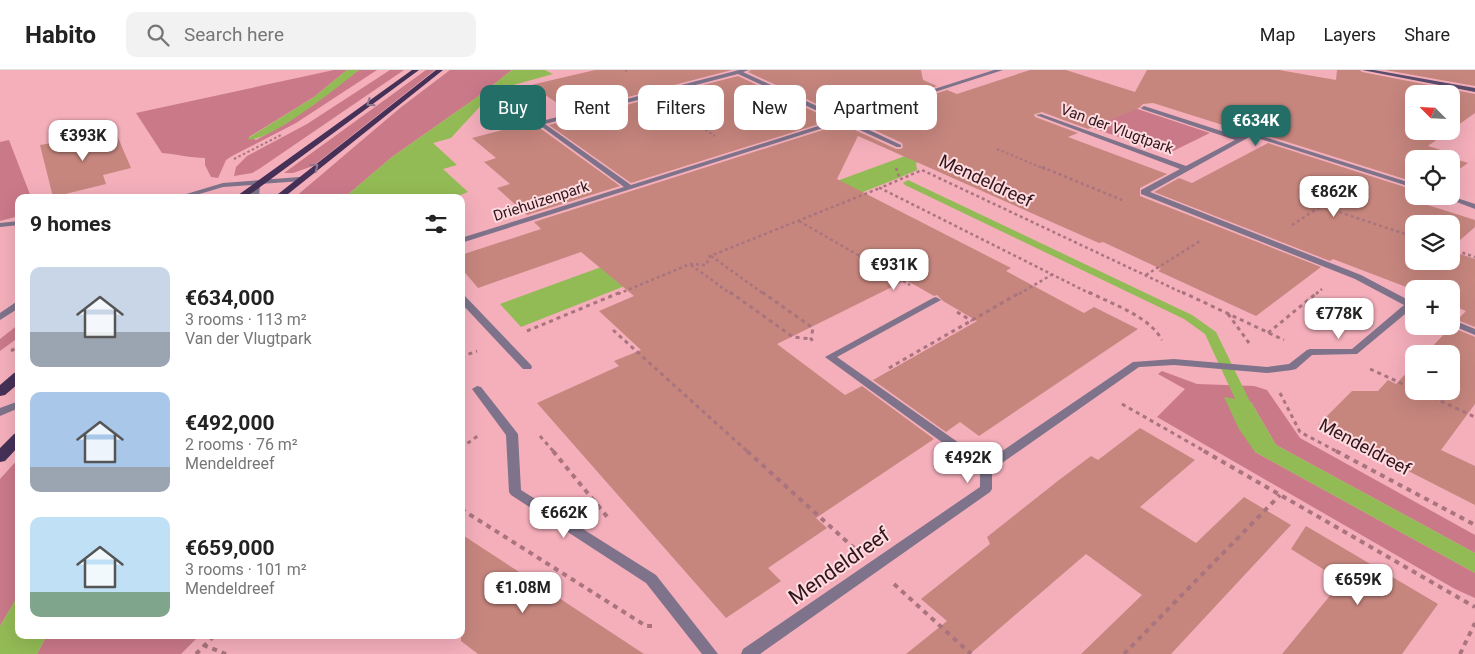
<!DOCTYPE html>
<meta charset="utf-8">
<style>
:root{--surface:#fff;--page:#f2f2f2;--text:#222;--muted:#767676;--line:#e0e0e0;--accent:#246e68}
body{margin:0;font-family:Roboto,sans-serif;background:var(--page);color:var(--text);height:100vh;display:flex;flex-direction:column;font-size:19px;white-space:nowrap}
*{box-sizing:border-box;margin:0}
p{font-size:16px;color:var(--muted)}
.icon{flex:none;width:28px;height:28px;fill:none;stroke:currentColor;stroke-width:2;stroke-linecap:round;stroke-linejoin:round}
.map{position:relative;flex:1;overflow:hidden}
.sheet{position:absolute;left:15px;top:124px;width:450px;height:445px;display:flex;flex-direction:column;background:var(--surface);border-radius:10px;box-shadow:0 5px 20px #0002}
.sheet>*{flex:none}
.banner{position:absolute;left:480px;top:15px;width:475px;height:45px;display:flex;gap:10px}
.needle{width:32px;rotate:294deg}
.tools{position:absolute;left:1405px;top:15px;display:grid;gap:10px}
.tools a{display:grid;place-items:center;width:55px;height:55px;border-radius:10px;background:var(--surface);box-shadow:0 5px 20px #0002;font-size:25px}
.price{position:absolute;translate:-50% -42px;padding:0 11px;border-radius:10px;background:#fff;color:#222;font-size:16px;line-height:32px;filter:drop-shadow(0 1px 2px #0008)}
.price::after{content:'';position:absolute;left:50%;top:30px;width:15px;height:11px;margin-left:-8px;background:inherit;clip-path:polygon(0 0,100% 0,50% 100%)}
.price.active{background:var(--accent);color:#fff}
ul{padding:0;list-style:none}
li{display:flex;align-items:center;gap:15px;height:125px;padding:0 15px}
li span{display:grid;place-items:center;flex:none;width:140px;height:100px;border-radius:10px;color:#555}
li>.icon{margin-inline-start:auto}
span .icon{width:60px;height:60px;fill:#fffc;stroke-width:1}
li b{font-size:21px}
h2{display:flex;justify-content:space-between;align-items:center;height:60px;padding:0 15px;font-size:21px}
.tag{padding:0 18px;border-radius:10px;background:var(--surface);box-shadow:0 5px 20px #0002;font-size:18px;line-height:45px}
.tag.active{background:var(--accent);color:#fff}
header{display:flex;align-items:center;gap:30px;box-sizing:border-box;height:70px;padding:0 25px;background:var(--surface);border-bottom:1px solid var(--line)}
header strong{font-size:24px}
nav{display:flex;gap:28px;margin-inline-start:auto;font-size:18px}
.search{width:350px;height:45px;background:var(--page);display:flex;align-items:center;gap:12px;box-sizing:border-box;padding:0 18px;border-radius:10px;color:var(--muted);font-size:19px}
.map>svg:first-child{display:block}
</style>
<header>
<strong>Habito</strong>
<div class="search"><svg class="icon" aria-label="search" viewBox="0 0 24 24"><circle cx="10" cy="10" r="6"/><path d="M15 15l6 6"/></svg>Search here</div>
<nav><a>Map</a><a>Layers</a><a>Share</a></nav>
</header>
<div class="map">
<svg width="1475" height="584" viewBox="0 0 1475 584">
<rect width="100%" height="100%" fill="#f4afbb"/>
<path fill="#ca7989" d="M334,0h13l-33,27 -65,40 7,3 31,-17 72,-53h18l-81,53 -64,33 -6,4 -8,18 -7,-1 -6,-12v-7c-15,0 -28,-4 -43,-5l-26,-40z
M390,0h14l-145,99 -7,4 -18,3 2,-9 11,-11 60,-32z
M426,0h9l-122,96 -20,7h-9z
M450,0h62l-29,23 -91,64 -47,40 -51,1 106,-90z
M1089,23l121,40 -43,21 -122,-43z
M9,70l22,57 -12,1v18l-19,5v-79z
M19,254v13l-19,14v-12z
M1162,301l35,13 57,2 13,4 33,48 175,97v18l-199,-108 -25,-43 4,50 220,121v25l-20,-9 -298,-172 28,-28 -27,-15z
M19,388v136l-19,32v-147z
M47,565h153l-19,19h-144z"/>
<path fill="#93bb55" d="M347,0h12c-17,14 -93,75 -112,69l67,-42z
M512,0h33l8,4 -58,16 -44,48 -18,5 24,22 -14,4 25,23 -15,6 -108,-1 47,-40 91,-64z
M1028,41h16l-75,27 -53,25 1,7 -21,9 -375,148 -21,-23z
M1224,327l27,5 25,43 199,108v20l-220,-121 -16,-23z
M19,524v41h28l-10,19h-37v-28z"/>
<g fill="none" stroke-linecap="round" stroke-linejoin="round">
<path fill="#93bb55" fill-rule="evenodd" d="M908,110l284,135 24,17 41,84 -2,3h-10l-2,-3 -38,-82 -21,-15 -279,-134 -2,-2z"/>
</g>
<path fill="#c6867e" d="M595,0h137l-162,42 -39,-27z
M751,0h170l2,10 14,6 -94,30 -95,-44z
M1030,0h36l69,22 12,-22h132l57,10 1,-10h23l2,2 113,22v19l-24,17v-36h-37v37h35l-21,15 26,8 -5,3 19,6 -17,12v-16h-37v23l-161,-51 -8,1 -92,-29 -10,1 -4,4 -51,21 -46,-17 -8,2 1,3 43,16 -10,4 99,37 -27,14v8l181,71 -65,49 -98,-45 3,-2 -58,-27 -4,1 -241,-107 -21,43 174,89 -5,3 78,42 10,-6 44,22 -159,107 -19,-14 -14,10 -73,-52 104,-59 -34,-20 -6,-6 -3,1 -28,-16 -129,64 68,51 17,-9 72,53 -118,79 11,10 -59,40 13,13 -55,37 -189,-215 82,-37 -5,-5 27,-11 -42,-39 35,-15 -53,-44 -103,36 -17,-20v-13l80,-26 -7,-7 308,-98 54,25h5l2,-2 -1,-4 -49,-23 94,-30 10,4z
M1385,0h90v16z
M738,6l94,44 -201,63 -82,-58z
M536,51l1,5 83,60 -93,29 -30,-27 13,-4 -26,-22 12,-4 -24,-20z
M109,63l1,2 6,-2 15,35 -28,7 3,9 -53,13 -13,-52z
M1268,73l146,47v6h7l-6,5 60,19v7l-24,21v-24h-37v37h37v-10l24,8v68l-18,-7 9,-9 -15,-6v-16l-37,1 -81,-31 -3,2 -176,-69 25,-14 13,5z
M1451,257l24,10v67l-34,46 34,16v39l-157,-80 34,-34h26l10,-11 8,4 18,-19v26h37v-37h-26z
M1140,358l55,32 -55,47 56,36 48,-46 47,28 -120,129h-90l61,-59 -56,-41 -116,100h-64l41,-33 -26,-22 69,-55 -3,-7 72,-57 32,-24 7,4z
M1306,456l132,78 -36,50h-120l60,-73 -51,-32z
M461,464l98,64 85,56h-166l-17,-13z"/>
<g fill="none" stroke-linecap="round" stroke-linejoin="round">
<path stroke="#a9747e" stroke-width="2" stroke-dasharray="2.5 2.5" stroke-linecap="butt" d="M625,1l3,-1
M701,57l14,9
M997,79l48,20
M234,89l47,-24"/>
<path stroke="#a9747e" stroke-width="2.5" stroke-dasharray="3 3" stroke-linecap="butt" d="M1042,97l80,33
M896,98l4,11
M799,151l111,64
M1292,155l29,-19 93,31
M1451,179l24,8
M711,186l53,38
M691,195l40,29
M1146,205l54,-34
M618,224l72,-30 16,1 4,-9 170,-68
M1019,224l34,-20
M1091,224l-211,-106 42,-18 263,124
M1316,224l6,-5"/>
<path stroke="#a9747e" stroke-width="3" stroke-dasharray="4 4" stroke-linecap="butt" d="M730,222l63,45 18,2
M762,222l51,36 -2,11 2,2
M1089,222c24,13 59,23 73,48
M1182,222l102,48
M957,242l15,9
M1228,244l21,29
M613,260l135,122
M527,261l94,-39
M1268,263l50,-41
M11,281l8,-5
M461,287l16,-6
M889,298l132,-76
M1370,299l44,20
M1419,321l56,26
M1280,323l20,39 38,20
M1122,334l84,48
M540,366l14,16
M461,378l18,-13"/>
<path stroke="#a9747e" stroke-width="4" stroke-dasharray="5 5" stroke-linecap="butt" d="M553,381l56,68
M747,381l107,97
M1204,381l271,156
M1336,381l139,74
M461,439l185,117h6
M894,514l77,70
M203,575l23,9
M196,584l19,-19
M1124,584l156,-159
M1460,584l15,-31"/>
<path fill="#7e738a" fill-rule="evenodd" d="M299,107l4,2 -1,2 -42,3 -1,14h-8l1,-13 -29,2 -37,11h-13l50,-15z
M19,151v4l-19,2v-4z
M461,224l3,1 67,70 1,2 -1,2h-8l-62,-66z
M19,230v8l-19,12v-7z
M19,331v7l-19,8v-8z"/>
<path fill="#7e738a" fill-rule="evenodd" d="M739,0h10l-6,2 100,46 151,-48h9l-155,50 53,25v2h-4l-55,-25 -381,121v-5l163,-51 -86,-63v-2zM738,4l99,46 -206,65 -86,-61z
M1144,36l96,31 8,-4h4l162,51v4l-163,-52 -101,56 211,83 53,28v7l-3,-1 -54,45 -45,1 -16,14 -4,1 -25,3 -93,-8 -35,2 -147,103v19l-2,3 -230,162h-19l2,-5 237,-162v-17l-155,-113 108,-59 3,-1 5,3 -104,57 149,105 147,-100 41,-3 93,8 22,-3 18,-14 3,-1h42l52,-44 -49,-26 -214,-85v-4l39,-21 -144,-54 5,-1 145,52 49,-26 -93,-31 -1,-1z
M1441,126h10l24,8v5z
M1451,249l24,10v6l-24,-10z
M477,316l4,1 37,47 3,56 135,85 62,79h-16l-56,-71 -135,-88 -2,-3 -3,-57 -34,-46z"/>
<path fill="#5c4c6c" fill-rule="evenodd" d="M1362,0h12l101,18v4z"/>
<path fill="#453157" fill-rule="evenodd" d="M412,0h7l-174,128h-11z
M436,0h7l-160,128h-10z
M19,302v11l-14,12 -5,1v-11l14,-12z
M19,362v14l-14,15 -5,1v-14l14,-14z"/>
</g>
<defs><path id="oneway-chevron" d="M-2-3.5L2.5 0L-2 3.5" fill="none" stroke-width="1.6" stroke-linecap="round" stroke-linejoin="round" transform="scale(1.25)"/></defs>
<g stroke="#8f758e">
<use href="#oneway-chevron" transform="translate(370 33) rotate(145)"/>
<use href="#oneway-chevron" transform="translate(315 97) rotate(-38)"/>
</g>
<g text-anchor="middle" stroke-width="4" stroke-linejoin="round" paint-order="stroke">
<g font-size="15" fill="#2f161b" stroke="#ffdbe0">
<text transform="translate(1117 59) rotate(20)" y="5">Van der Vlugtpark</text>
<text transform="translate(541 131) rotate(-18)" y="5">Driehuizenpark</text>
</g>
<g font-size="18" fill="#2f161b" stroke="#ffdbe0">
<text transform="translate(986 111) rotate(25)" y="6">Mendeldreef</text>
<text transform="translate(1365 377) rotate(28)" y="6">Mendeldreef</text>
</g>
<g font-size="21" fill="#2f161b" stroke="#ffdbe0">
<text transform="translate(839 496) rotate(-35)" y="7">Mendeldreef</text>
</g>
</g>
</svg>
<div class="tools">
<a><svg class="needle" viewBox="-14 -14 28 28"><path d="M0-13l5 13h-10z" fill="#e53935"/><path d="M0 13l5-13h-10z" fill="#767676"/></svg></a>
<a><svg class="icon" aria-label="locate" viewBox="0 0 24 24"><circle cx="12" cy="12" r="6"/><path d="M12 2v4M12 18v4M2 12h4M18 12h4"/></svg></a>
<a><svg class="icon" aria-label="layers" viewBox="0 0 24 24"><path d="M12 4l9 5-9 5-9-5zM3 14l9 5 9-5"/></svg></a>
<a>+</a>
<a>−</a>
</div>
<b class="price active" style="left:1256px;top:77px">€634K</b>
<b class="price" style="left:83px;top:92px">€393K</b>
<b class="price" style="left:1334px;top:148px">€862K</b>
<b class="price" style="left:894px;top:221px">€931K</b>
<b class="price" style="left:1339px;top:270px">€778K</b>
<b class="price" style="left:968px;top:414px">€492K</b>
<b class="price" style="left:564px;top:469px">€662K</b>
<b class="price" style="left:1358px;top:536px">€659K</b>
<b class="price" style="left:523px;top:544px">€1.08M</b>
<div class="banner">
<a class="tag active">Buy</a>
<a class="tag">Rent</a>
<a class="tag">Filters</a>
<a class="tag">New</a>
<a class="tag">Apartment</a>
</div>
<section class="sheet">
<h2>9 homes<svg class="icon" aria-label="filters" viewBox="0 0 24 24"><path d="M4 7h16M4 17h16"/><circle cx="9" cy="7" r="2"/><circle cx="15" cy="17" r="2"/></svg></h2>
<ul>
<li><span style="background:linear-gradient(#c9d6e8 65%,#9aa5b1 0)"><svg class="icon" aria-label="home" viewBox="0 0 24 24"><path d="M3 11l9-7 9 7M6 9v11h12V9"/></svg></span><div><b>€634,000</b><p>3 rooms · 113 m²</p><p>Van der Vlugtpark</p></div></li>
<li><span style="background:linear-gradient(#a9c7e8 75%,#9aa5b1 0)"><svg class="icon" aria-label="home" viewBox="0 0 24 24"><path d="M3 11l9-7 9 7M6 9v11h12V9"/></svg></span><div><b>€492,000</b><p>2 rooms · 76 m²</p><p>Mendeldreef</p></div></li>
<li><span style="background:linear-gradient(#bfe0f5 75%,#7fa58c 0)"><svg class="icon" aria-label="home" viewBox="0 0 24 24"><path d="M3 11l9-7 9 7M6 9v11h12V9"/></svg></span><div><b>€659,000</b><p>3 rooms · 101 m²</p><p>Mendeldreef</p></div></li>
</ul>
</section>
</div>
